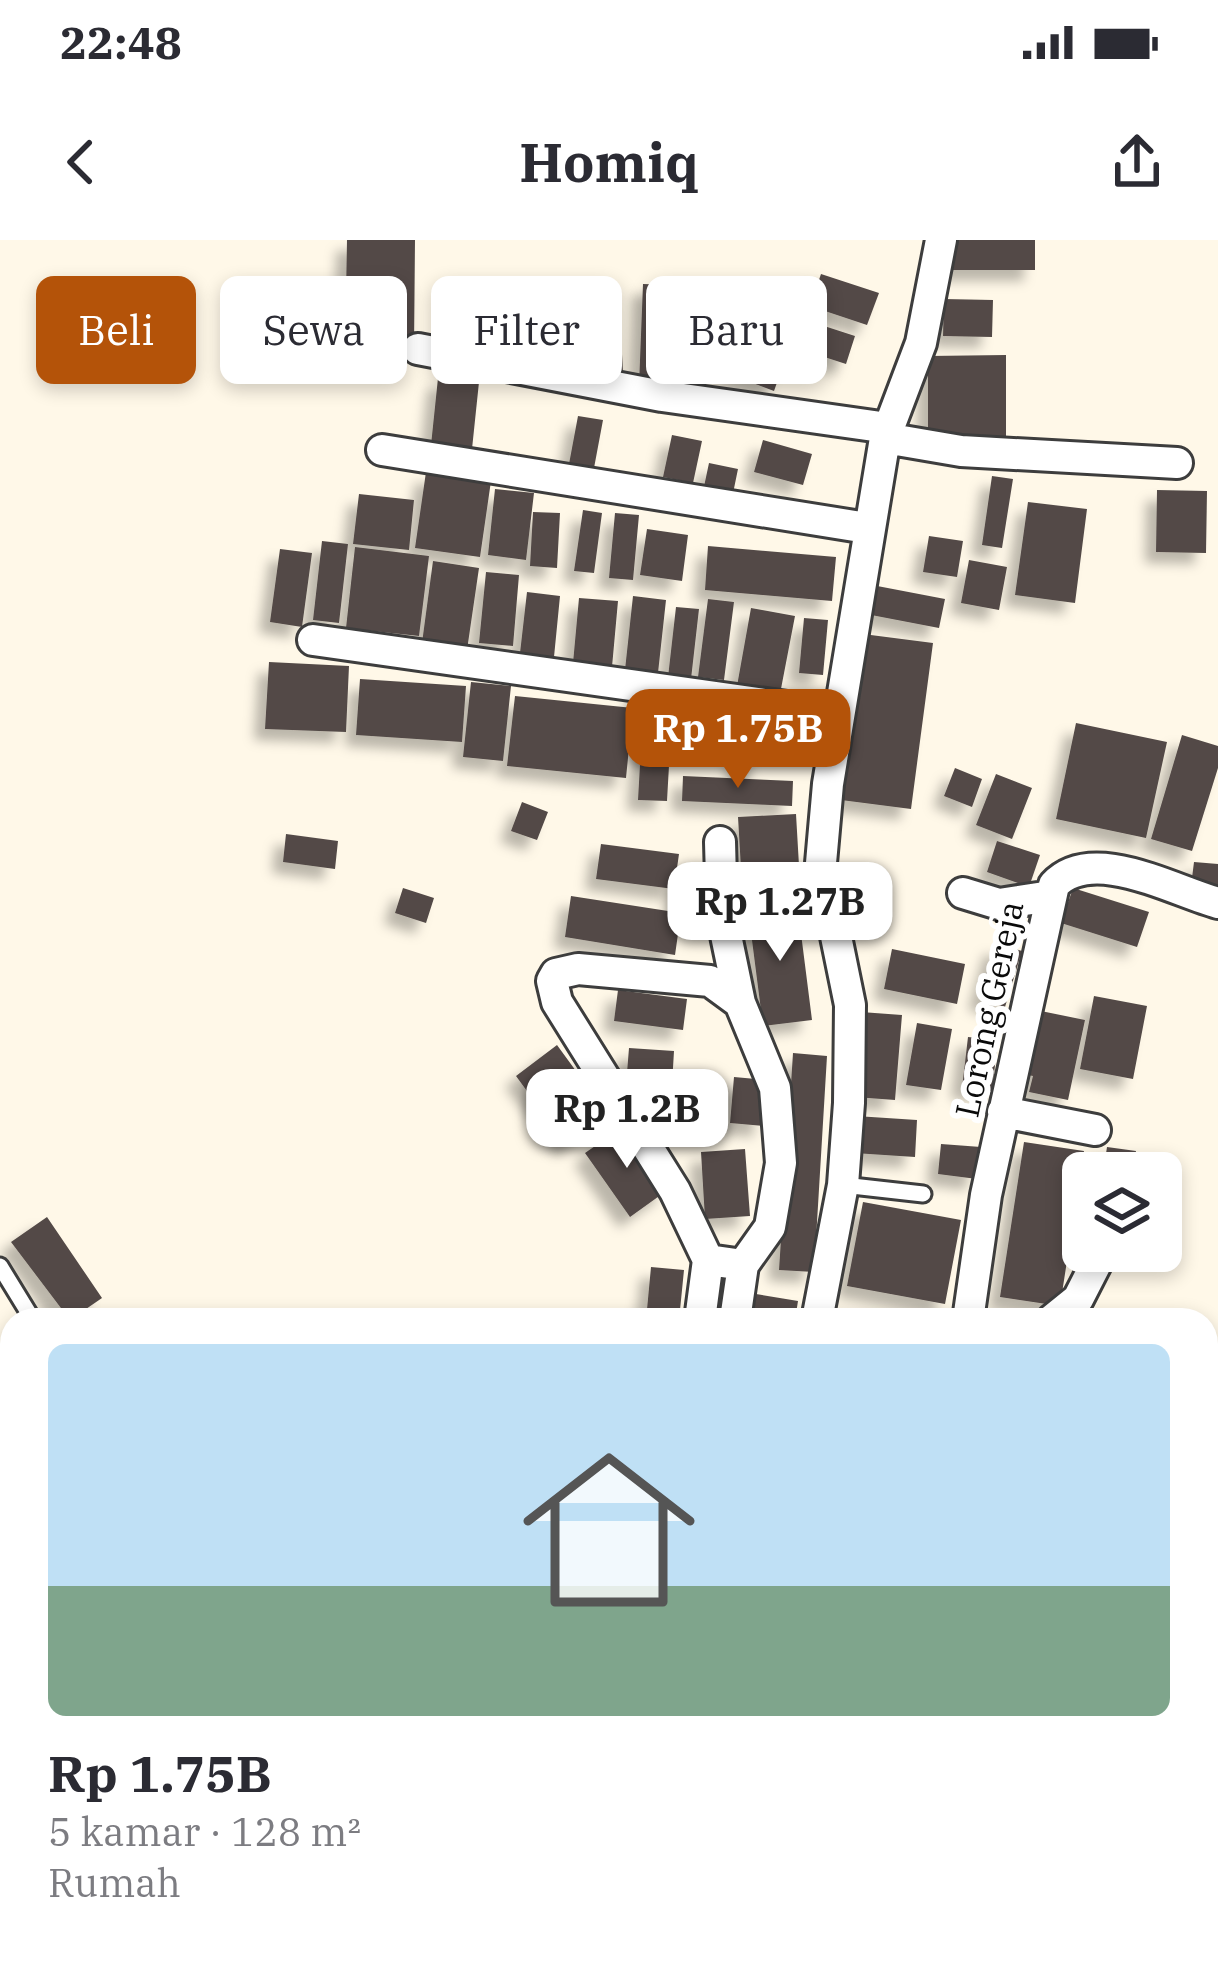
<!DOCTYPE html>
<html lang="id">
<meta charset="utf-8">
<style>
:root{--surface:#fff;--page:#f2f2f3;--text:#2b2b33;--muted:#7c7c81;--accent:#b45309}
body{margin:0;font-family:"IBM Plex Serif",serif;background:var(--page);color:var(--text);height:100vh;display:flex;flex-direction:column;font-size:45px;white-space:nowrap}
*{box-sizing:border-box;margin:0}
p{font-size:39px;color:var(--muted)}
.icon{flex:none;width:66px;height:66px;fill:none;stroke:currentColor;stroke-width:2;stroke-linecap:round;stroke-linejoin:round}
.map{position:relative;flex:1;overflow:hidden}
.drawer{position:absolute;left:0px;top:1068px;width:1218px;height:663px;display:flex;flex-direction:column;background:var(--surface);border-radius:36px 36px 0 0;box-shadow:0 6px 18px #0003}
.drawer>*{flex:none}
.hud{position:absolute;left:36px;top:36px;width:1146px;height:108px;display:flex;gap:24px}
.controls{position:absolute;left:1062px;top:912px;display:grid;gap:24px}
.controls a{display:grid;place-items:center;width:120px;height:120px;border-radius:18px;background:var(--surface);box-shadow:0 6px 18px #0003;font-size:60px}
.price{position:absolute;translate:-50% -102px;padding:0 27px;border-radius:24px;background:#fff;color:#222;font-size:39px;line-height:78px;filter:drop-shadow(0 3px 6px #0008)}
.price::after{content:'';position:absolute;left:50%;top:72px;width:36px;height:27px;margin-left:-18px;background:inherit;clip-path:polygon(0 0,100% 0,50% 100%)}
.price.selected{background:var(--accent);color:#fff}
ul{padding:0;list-style:none}
li{display:grid;align-content:center;gap:24px;height:636px;padding:0 48px}
li span{display:grid;place-items:center;height:372px;border-radius:18px;color:#555}
li>.icon{margin-inline-start:auto}
span .icon{width:216px;height:216px;fill:#fffc;stroke-width:1}
li b{font-size:51px}
.tag{padding:0 42px;border-radius:18px;background:var(--surface);box-shadow:0 6px 18px #0003;font-size:42px;line-height:108px}
.tag.selected{background:var(--accent);color:#fff}
.status{display:flex;justify-content:space-between;align-items:center;height:84px;padding:0 60px;background:var(--surface);direction:ltr}
.status svg{height:33px;fill:currentColor}
header{display:flex;justify-content:space-between;align-items:center;height:156px;padding:0 48px;background:var(--surface);font-size:54px;font-weight:800}
.map>svg:first-child{display:block}
</style>
<div class="status"><b>22:48</b><svg viewBox="0 0 49 12"><path d="M0 12V9h3v3zM5 12V6h3v6zM10 12V3h3v9zM15 12V0h3v12zM26 1h20v11H26zM47 4h2v5h-2z"/></svg></div>
<header><svg class="icon" aria-label="back" viewBox="0 0 24 24"><path d="M15 5l-7 7 7 7"/></svg>Homiq<svg class="icon" aria-label="share" viewBox="0 0 24 24"><path d="M12 15V3M7 8l5-5 5 5M5 13v7h14v-7"/></svg></header>
<div class="map">
<svg width="1218" height="1729" viewBox="0 0 1218 1729">
<defs>
<filter id="shadow"><feDropShadow dx="-11" dy="11" stdDeviation="6" flood-color="#0004"/></filter>
</defs>
<rect width="100%" height="100%" fill="#fff8e8"/>
<path fill="#534a47" filter="url(#shadow)" d="M347,0h68l-1,107 -69,-1z
M951,0h84v30h-84z
M821,34l58,19 -12,32 -57,-19z
M643,44l31,1 -3,101 -32,-1z
M542,55l1,65 -49,1 -1,-65z
M944,59l49,1 -1,37 -49,-1z
M619,61l4,71 -50,3 -4,-72z
M784,73l71,23 -9,28 -71,-23z
M709,89l77,28 -12,34 -77,-29z
M1006,115v89h-78v-88z
M438,138l41,4 -7,67 -41,-4z
M578,176l25,4 -9,48 -25,-4z
M672,195l30,6 -9,42 -30,-6z
M763,200l49,14 -9,31 -49,-13z
M709,223l29,6 -7,34 -29,-7z
M426,232l65,9 -11,76 -65,-9z
M992,236l21,3 -11,69 -20,-3z
M495,249l39,4 -8,67 -38,-5z
M1157,250l50,1 -1,62 -50,-1z
M359,254l55,6 -5,50 -56,-6z
M1028,262l59,7 -12,94 -60,-8z
M583,270l19,3 -8,60 -20,-2z
M533,272l27,1 -3,55 -27,-2z
M615,273l24,2 -6,65 -24,-2z
M647,289l41,6 -6,46 -42,-6z
M929,296l34,5 -6,36 -34,-5z
M322,301l26,3 -9,79 -26,-3z
M708,306l128,11 -4,44 -127,-11z
M355,307l74,9 -10,80 -73,-8z
M280,309l32,4 -10,74 -32,-5z
M969,320l38,7 -8,43 -38,-7z
M433,321l46,7 -12,82 -45,-7z
M486,332l33,3 -6,71 -34,-3z
M872,345l73,14 -6,29 -73,-14z
M527,352l33,4 -6,61 -34,-4z
M633,356l33,4 -9,82 -33,-3z
M579,358l39,3 -6,66 -39,-4z
M708,359l26,3 -10,78 -26,-3z
M676,367l23,2 -9,79 -23,-2z
M751,368l44,8 -15,78 -43,-8z
M804,378l24,2 -5,55 -24,-2z
M863,394l70,9 -22,166 -70,-9z
M269,422l80,4 -3,66 -81,-3z
M360,439l106,7 -4,56 -106,-7z
M471,442l40,4 -8,75 -40,-4z
M515,456l118,12 -7,70 -119,-12z
M643,471l29,1 -5,89 -29,-1z
M1076,483l91,19 -21,96 -90,-19z
M1182,495l36,11v22l-26,83 -41,-12z
M955,528l27,11 -10,28 -28,-11z
M996,534l36,14 -20,51 -36,-14z
M683,536l110,5 -1,25 -110,-5z
M522,562l26,10 -11,28 -26,-9z
M796,574l4,69 -58,3 -4,-69z
M286,594l52,7 -3,28 -52,-7z
M997,601l43,14 -11,32 -42,-15z
M601,604l78,10 -5,35 -78,-10z
M1194,622l24,2v25l-27,-3z
M403,648l31,10 -8,25 -31,-10z
M1073,648l76,24 -12,35 -76,-24z
M571,656l110,17 -6,42 -110,-18z
M797,662l15,118 -49,6 -15,-117z
M995,703l27,8 -17,56 -26,-8z
M892,709l73,15 -8,40 -73,-15z
M618,750l69,9 -4,31 -69,-9z
M1094,756l53,10 -14,73 -53,-10z
M1036,770l49,10 -17,80 -39,-8 4,-16 -11,-2z
M861,772l41,3 -7,85 -40,-3z
M917,783l35,6 -11,61 -35,-5z
M968,797l30,3 -6,51 -30,-3z
M557,805l51,70 -41,31 -51,-70z
M629,808l45,3 -3,50 -46,-4z
M793,813l34,3 -13,216 -35,-2z
M734,837l33,3 -3,46 -34,-3z
M856,876l61,4 -2,37 -61,-4z
M624,886l45,63 -39,28 -45,-64z
M1024,902l60,9 -24,155 -60,-9z
M941,904l40,3 -4,32 -39,-5z
M1107,907l29,4 -4,22h-29z
M745,909l5,67 -45,3 -4,-67z
M863,962l98,18 -16,84 -98,-18z
M47,977l55,81 -32,22 -59,-78z
M651,1027l33,3 -5,50h-33z
M750,1053l48,8 -3,19h-49z
M829,1070l65,7v3h-66z
M1206,1131l12,3 -10,61h-2z
M1206,1513l12,3 -3,110 -9,-2z
M12,1577v68l-12,1v-68z
M1206,1649l12,3v37l-10,40h-52l3,-10h47z
M90,1719h98l1,10h-98z
M441,1719h180l-1,10h-179z
M634,1719h80v10h-81z
M833,1719h127l-1,10h-127z
M1060,1719h41l-1,10h-42z"/>
<g fill="none" stroke-linecap="round" stroke-linejoin="round">
<defs>
<path id="lane" d="M843,945l80,9
M0,1026l33,54
M730,1729l1,-10
M803,1729l1,-10
M1015,1729l1,-10"/>
<path id="street" d="M418,109l244,47 226,32
M885,198l76,13 216,12
M382,210l485,78
M313,400l523,74
M963,653l36,11 52,-8
M1003,872l92,18
M708,1020l35,5 27,-38 11,-64 -6,-75 -35,-85 -18,-87 -2,-74
M700,1080l8,-60 -33,-69 -118,-189 -5,-21 4,-7 22,-5 132,12 30,22
M735,1080l8,-55
M817,1080l26,-135 6,-82 1,-98 -29,-142 7,-79 57,-346 36,-95 20,-103
M968,1080l18,-125 68,-310c38,-41 120,6 164,18
M1052,1080l26,-21 22,-43
M0,1690l12,-1
M1133,1729l2,-10"/>
<path id="highway" d="M0,1270l12,2
M0,1332l12,2
M1206,1421l12,2
M1206,1470l12,2"/>
</defs>
<use href="#lane" stroke="#3d3d3d" stroke-width="21"/>
<use href="#street" stroke="#3d3d3d" stroke-width="36"/>
<use href="#highway" stroke="#1b1b1b" stroke-width="60"/>
<use href="#lane" stroke="#fff" stroke-width="15"/>
<use href="#street" stroke="#fff" stroke-width="30"/>
<use href="#highway" stroke="#f78a4e" stroke-width="54"/>
</g>
<g text-anchor="middle" stroke-width="12" stroke-linejoin="round" paint-order="stroke">
<g font-size="33" fill="#0a0a0a" stroke="#fff">
<text transform="translate(989 769) rotate(-78)" y="12">Lorong Gereja</text>
</g>
</g>
</svg>
<div class="controls">
<a><svg class="icon" aria-label="layers" viewBox="0 0 24 24"><path d="M12 4l9 5-9 5-9-5zM3 14l9 5 9-5"/></svg></a>
</div>
<b class="price selected" style="left:738px;top:551px">Rp 1.75B</b>
<b class="price" style="left:780px;top:724px">Rp 1.27B</b>
<b class="price" style="left:627px;top:931px">Rp 1.2B</b>
<div class="hud">
<a class="tag selected">Beli</a>
<a class="tag">Sewa</a>
<a class="tag">Filter</a>
<a class="tag">Baru</a>
</div>
<section class="drawer">
<ul>
<li><span style="background:linear-gradient(#bfe0f5 65%,#7fa58c 0)"><svg class="icon" aria-label="home" viewBox="0 0 24 24"><path d="M3 11l9-7 9 7M6 9v11h12V9"/></svg></span><div><b>Rp 1.75B</b><p>5 kamar · 128 m²</p><p>Rumah</p></div></li>
</ul>
</section>
</div>
